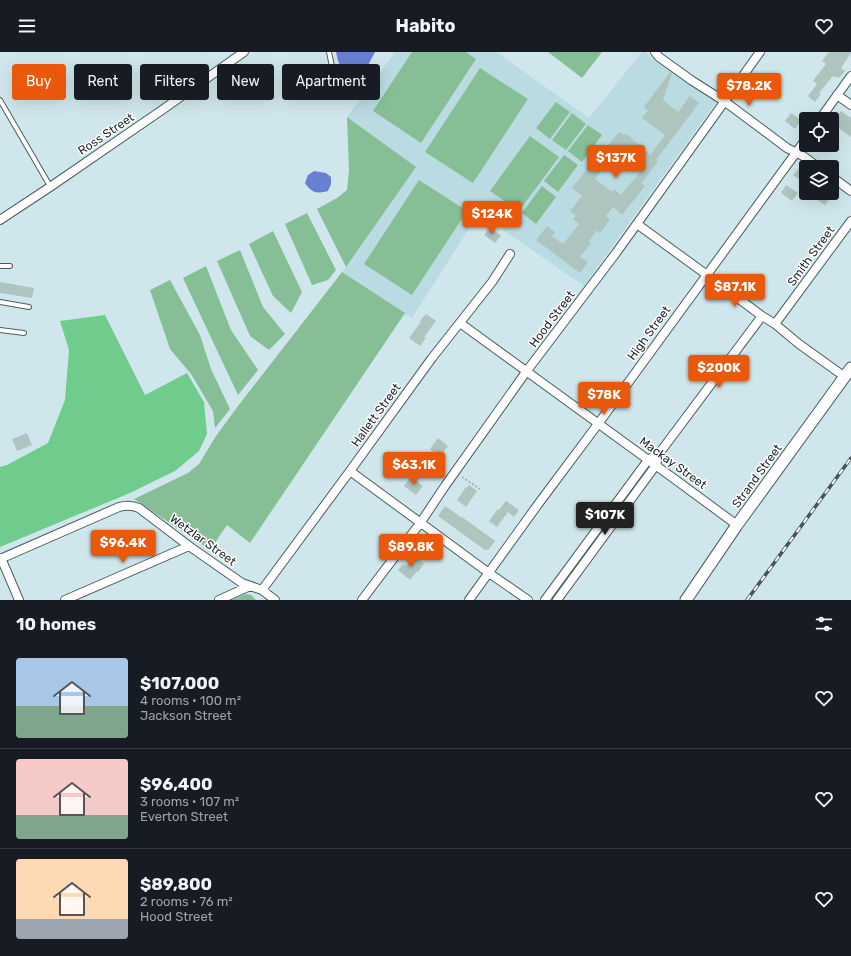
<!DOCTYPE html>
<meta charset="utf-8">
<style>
:root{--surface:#171b24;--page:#242831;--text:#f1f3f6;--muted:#9ea1a6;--line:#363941;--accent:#ea580c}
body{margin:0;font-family:Rubik,sans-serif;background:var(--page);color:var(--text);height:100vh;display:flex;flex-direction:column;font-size:15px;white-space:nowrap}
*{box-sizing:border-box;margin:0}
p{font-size:13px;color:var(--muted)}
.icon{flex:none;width:22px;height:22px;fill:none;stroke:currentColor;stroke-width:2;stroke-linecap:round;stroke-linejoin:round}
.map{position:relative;height:548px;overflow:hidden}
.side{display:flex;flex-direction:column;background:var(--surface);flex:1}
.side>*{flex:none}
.hud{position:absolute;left:12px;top:12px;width:400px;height:36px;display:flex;gap:8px}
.controls{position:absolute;left:799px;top:60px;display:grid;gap:8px}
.controls a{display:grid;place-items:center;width:40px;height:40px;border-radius:4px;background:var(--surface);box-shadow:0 4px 16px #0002;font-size:20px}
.price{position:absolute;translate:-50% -34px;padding:0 9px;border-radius:4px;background:var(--accent);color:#fff;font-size:13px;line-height:26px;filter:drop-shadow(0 1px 2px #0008)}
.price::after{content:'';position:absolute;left:50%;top:24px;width:12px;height:9px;margin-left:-6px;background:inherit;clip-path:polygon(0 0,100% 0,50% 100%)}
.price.current{background:#222;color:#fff}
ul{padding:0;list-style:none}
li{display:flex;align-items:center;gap:12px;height:100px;padding:0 16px}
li+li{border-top:1px solid var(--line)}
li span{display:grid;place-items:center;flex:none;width:112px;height:80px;border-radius:4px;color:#555}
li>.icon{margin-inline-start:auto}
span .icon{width:48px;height:48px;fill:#fffc;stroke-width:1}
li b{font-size:17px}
h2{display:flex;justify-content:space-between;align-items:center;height:48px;padding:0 16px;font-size:17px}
.chip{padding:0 14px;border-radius:4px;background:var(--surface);box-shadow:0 4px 16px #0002;font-size:14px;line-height:36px}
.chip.current{background:var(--accent);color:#fff}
header{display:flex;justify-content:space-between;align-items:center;height:52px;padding:0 16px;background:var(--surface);font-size:18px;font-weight:700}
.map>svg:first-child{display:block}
</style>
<header><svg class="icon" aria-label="menu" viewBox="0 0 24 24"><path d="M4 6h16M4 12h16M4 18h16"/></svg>Habito<svg class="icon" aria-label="heart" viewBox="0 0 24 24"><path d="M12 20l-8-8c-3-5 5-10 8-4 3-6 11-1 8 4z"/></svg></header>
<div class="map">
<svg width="851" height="548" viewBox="0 0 851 548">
<rect width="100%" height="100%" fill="#cfe7ec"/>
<path fill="#bbdbe2" d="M395,0h101l93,66 53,-66h3l72,49 -133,185 -105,-73 -67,105 -70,-46 73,-105 -68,-50z"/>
<path fill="#86bf96" d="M412,0h54l10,7 -55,84 -48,-32z
M548,0h54l-20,26z
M480,16l48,31 -55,84 -48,-31z
M556,50l14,10 -20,27 -14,-11z
M572,61l14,11 -20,26 -14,-10z
M347,65l69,50 -70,100 -29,-58 20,-11 10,-8 2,-19z
M588,73l14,10 -20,27 -14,-11z
M530,84l29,21 -40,54 -29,-20z
M564,103l14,10 -20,27 -14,-11z
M419,128l48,31 -55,84 -48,-31z
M542,134l14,11 -20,27 -14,-11z
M307,161l29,57 -8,10 -16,5 -27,-61z
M273,179l29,61 -11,21 -18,-17 -24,-52z
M240,198l23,57 22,27 -16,16 -19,-14 -33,-75z
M206,214l25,64 27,40 -20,25 -55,-117z
M342,220l63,41 -155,230 -23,-18 -17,25 -76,-51 54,-26 11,-9 17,-28 22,-30z
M170,228l30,55 11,34 19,40 -15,19 -2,-17 -22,-37 -21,-25 -20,-59z
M246,542l5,1 5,5h-24z"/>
<path fill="#6fcc8c" d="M105,263l40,80 42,-22 17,29 3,32 -8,17 -24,20 -45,22 -130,54v-80l7,-2 41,-22 17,-43 4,-50 -9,-29z"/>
<path fill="#6880d2" d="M336,0h39l-8,15 -22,8 -7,-14z
M314,119l12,2 5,4v7l-3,7c-12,3 -16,2 -23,-8l3,-8z"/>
<path fill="#adc4bf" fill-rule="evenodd" d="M829,0h22v1l-10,15 4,3 -6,7 -3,-2v2l-3,-2 -14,17 2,1 -6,8 -7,-6 9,-12 -4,-3 13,-17 -4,-3z
M319,13l12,30 -13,5 -12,-30z
M670,20l2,1 -9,27 15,12 12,-16 9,7 -43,57 2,2 -17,21 4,3 -23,29 -9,-8 -7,9 4,3 -10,14 -3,-3 -8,11 2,2 -11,14 8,5 -8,11 -44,-33 11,-14 8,6 -3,4 11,8 16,-20 -6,-5 3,-3 -6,-5 12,-15 -10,-8 28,-35 1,1 18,-22 10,4 21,19 15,-20 -23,-17 6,-7 -4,-4zM615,101l25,19 -19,23 -7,-6 -2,3 -17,-13z
M841,59l10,7v19l-19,-14z
M791,61l10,7 -6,9 -10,-8z
M800,115l6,4v13l-13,-9z
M786,133l12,8 -6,8 -11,-8z
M821,141h13l-9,12 -9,-6z
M490,175l11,9 -6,7 -11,-8z
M0,230l34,6 -2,10 -32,-5z
M426,262l10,7 -12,16 2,1 -6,8 -11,-8 12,-16 -1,-1z
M27,381l5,12 -15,6 -5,-12z
M438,386l10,8 -8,11 -10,-8z
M411,425l12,9 -7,9 -12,-9z
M469,433l8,6 -11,16 -9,-7 9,-13h1z
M506,449l13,9 -5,7 -6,-5 -11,15 -8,-6 9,-12 1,1z
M445,454l17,12v-1l33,24 -6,8 -4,1 -47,-34z
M414,504l10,8 -6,8 -1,-1 -7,9 -12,-10 5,-6 3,2z"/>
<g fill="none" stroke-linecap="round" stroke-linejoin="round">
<defs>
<path id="lane" d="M329,0l8,39
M0,48l50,86
M0,214h10
M0,250l29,5
M0,278l24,3"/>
<path id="street" d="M655,0l4,5 7,5 25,18 33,21 63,47 16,8 15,11
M837,43l14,10
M820,67l31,-43
M832,125l19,14
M0,168l50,-33 112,-77 82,-58
M637,172l70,51 55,41 13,8 24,20 46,33
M460,271c92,67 185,134 277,202
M775,272l76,-103
M350,419l139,102 39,27
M1,506l18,42
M0,507l119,-52c7,-2 13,-2 20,1l50,38 53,37 20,7 13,10
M262,538l88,-119 82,-113 60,-76 18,-28
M65,548l124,-54
M219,548l31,-14
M362,548l59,-78 24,-36 81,-114 90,-119 144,-201
M469,548l70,-97 59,-79 208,-285
M545,548l103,-140 13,-9 101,-135
M557,548l99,-135 1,-4"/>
<path id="secondary" d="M686,548l51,-75 114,-157"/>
</defs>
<use href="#lane" stroke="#485d61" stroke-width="6"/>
<use href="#street" stroke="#485d61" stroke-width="10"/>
<use href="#secondary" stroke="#485d61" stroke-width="13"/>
<path stroke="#98abaf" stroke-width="1.5" stroke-dasharray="2 2" stroke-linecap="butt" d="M462,425l18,12"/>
<use href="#lane" stroke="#fff" stroke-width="4"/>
<use href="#street" stroke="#fff" stroke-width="8"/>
<use href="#secondary" stroke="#fff" stroke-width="11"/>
<defs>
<path id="rail" d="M747,548l104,-142"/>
</defs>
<use href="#rail" stroke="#475457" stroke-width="3.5"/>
<use href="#rail" stroke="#fff" stroke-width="2" stroke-dasharray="6" stroke-linecap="butt"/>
</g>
<g text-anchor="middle" stroke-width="3" stroke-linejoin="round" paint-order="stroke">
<g font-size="12" fill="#1d2628" stroke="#fff">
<text transform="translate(106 82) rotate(-34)" y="4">Ross Street</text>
<text transform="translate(811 204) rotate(-54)" y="4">Smith Street</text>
<text transform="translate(552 267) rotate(-53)" y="4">Hood Street</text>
<text transform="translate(649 281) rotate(-54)" y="4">High Street</text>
<text transform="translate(376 363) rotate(-54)" y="4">Hallett Street</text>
<text transform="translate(673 411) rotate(36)" y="4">Mackay Street</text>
<text transform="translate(757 424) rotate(-54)" y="4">Strand Street</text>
<text transform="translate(203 488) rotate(36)" y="4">Wetzlar Street</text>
</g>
</g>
</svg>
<div class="controls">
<a><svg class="icon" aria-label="locate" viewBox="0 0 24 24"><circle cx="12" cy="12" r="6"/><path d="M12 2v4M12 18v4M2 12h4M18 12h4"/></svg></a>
<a><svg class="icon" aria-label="layers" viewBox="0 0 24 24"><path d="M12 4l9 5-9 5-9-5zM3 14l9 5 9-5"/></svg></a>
</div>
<b class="price" style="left:749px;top:55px">$78.2K</b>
<b class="price" style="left:616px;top:127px">$137K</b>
<b class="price" style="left:492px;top:183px">$124K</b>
<b class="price" style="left:735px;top:256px">$87.1K</b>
<b class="price" style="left:719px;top:337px">$200K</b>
<b class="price" style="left:604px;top:364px">$78K</b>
<b class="price" style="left:414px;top:434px">$63.1K</b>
<b class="price current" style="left:605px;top:484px">$107K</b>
<b class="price" style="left:123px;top:512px">$96.4K</b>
<b class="price" style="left:411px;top:516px">$89.8K</b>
<div class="hud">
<a class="chip current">Buy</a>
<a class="chip">Rent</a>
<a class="chip">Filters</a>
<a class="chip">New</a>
<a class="chip">Apartment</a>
</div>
</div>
<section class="side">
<h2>10 homes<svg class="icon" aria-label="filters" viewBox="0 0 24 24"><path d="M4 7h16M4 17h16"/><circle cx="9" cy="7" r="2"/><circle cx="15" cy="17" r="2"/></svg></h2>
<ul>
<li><span style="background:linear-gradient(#a9c7e8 60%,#7fa58c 0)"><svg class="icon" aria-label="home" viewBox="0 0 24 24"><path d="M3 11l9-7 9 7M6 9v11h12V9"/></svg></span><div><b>$107,000</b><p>4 rooms · 100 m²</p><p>Jackson Street</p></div><svg class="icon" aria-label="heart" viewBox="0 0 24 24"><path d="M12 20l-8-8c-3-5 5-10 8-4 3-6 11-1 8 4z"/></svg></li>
<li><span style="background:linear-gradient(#f6c9c9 70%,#7fa58c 0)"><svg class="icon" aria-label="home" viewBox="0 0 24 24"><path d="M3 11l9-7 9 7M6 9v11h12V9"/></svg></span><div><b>$96,400</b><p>3 rooms · 107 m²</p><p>Everton Street</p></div><svg class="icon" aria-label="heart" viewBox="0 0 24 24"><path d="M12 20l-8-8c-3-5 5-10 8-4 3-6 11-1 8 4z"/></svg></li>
<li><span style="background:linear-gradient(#ffd9b3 75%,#9aa5b1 0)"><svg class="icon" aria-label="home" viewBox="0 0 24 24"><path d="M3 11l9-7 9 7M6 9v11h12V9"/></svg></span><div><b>$89,800</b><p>2 rooms · 76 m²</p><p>Hood Street</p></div><svg class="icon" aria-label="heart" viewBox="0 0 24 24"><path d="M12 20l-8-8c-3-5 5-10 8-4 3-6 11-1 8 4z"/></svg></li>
</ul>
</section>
